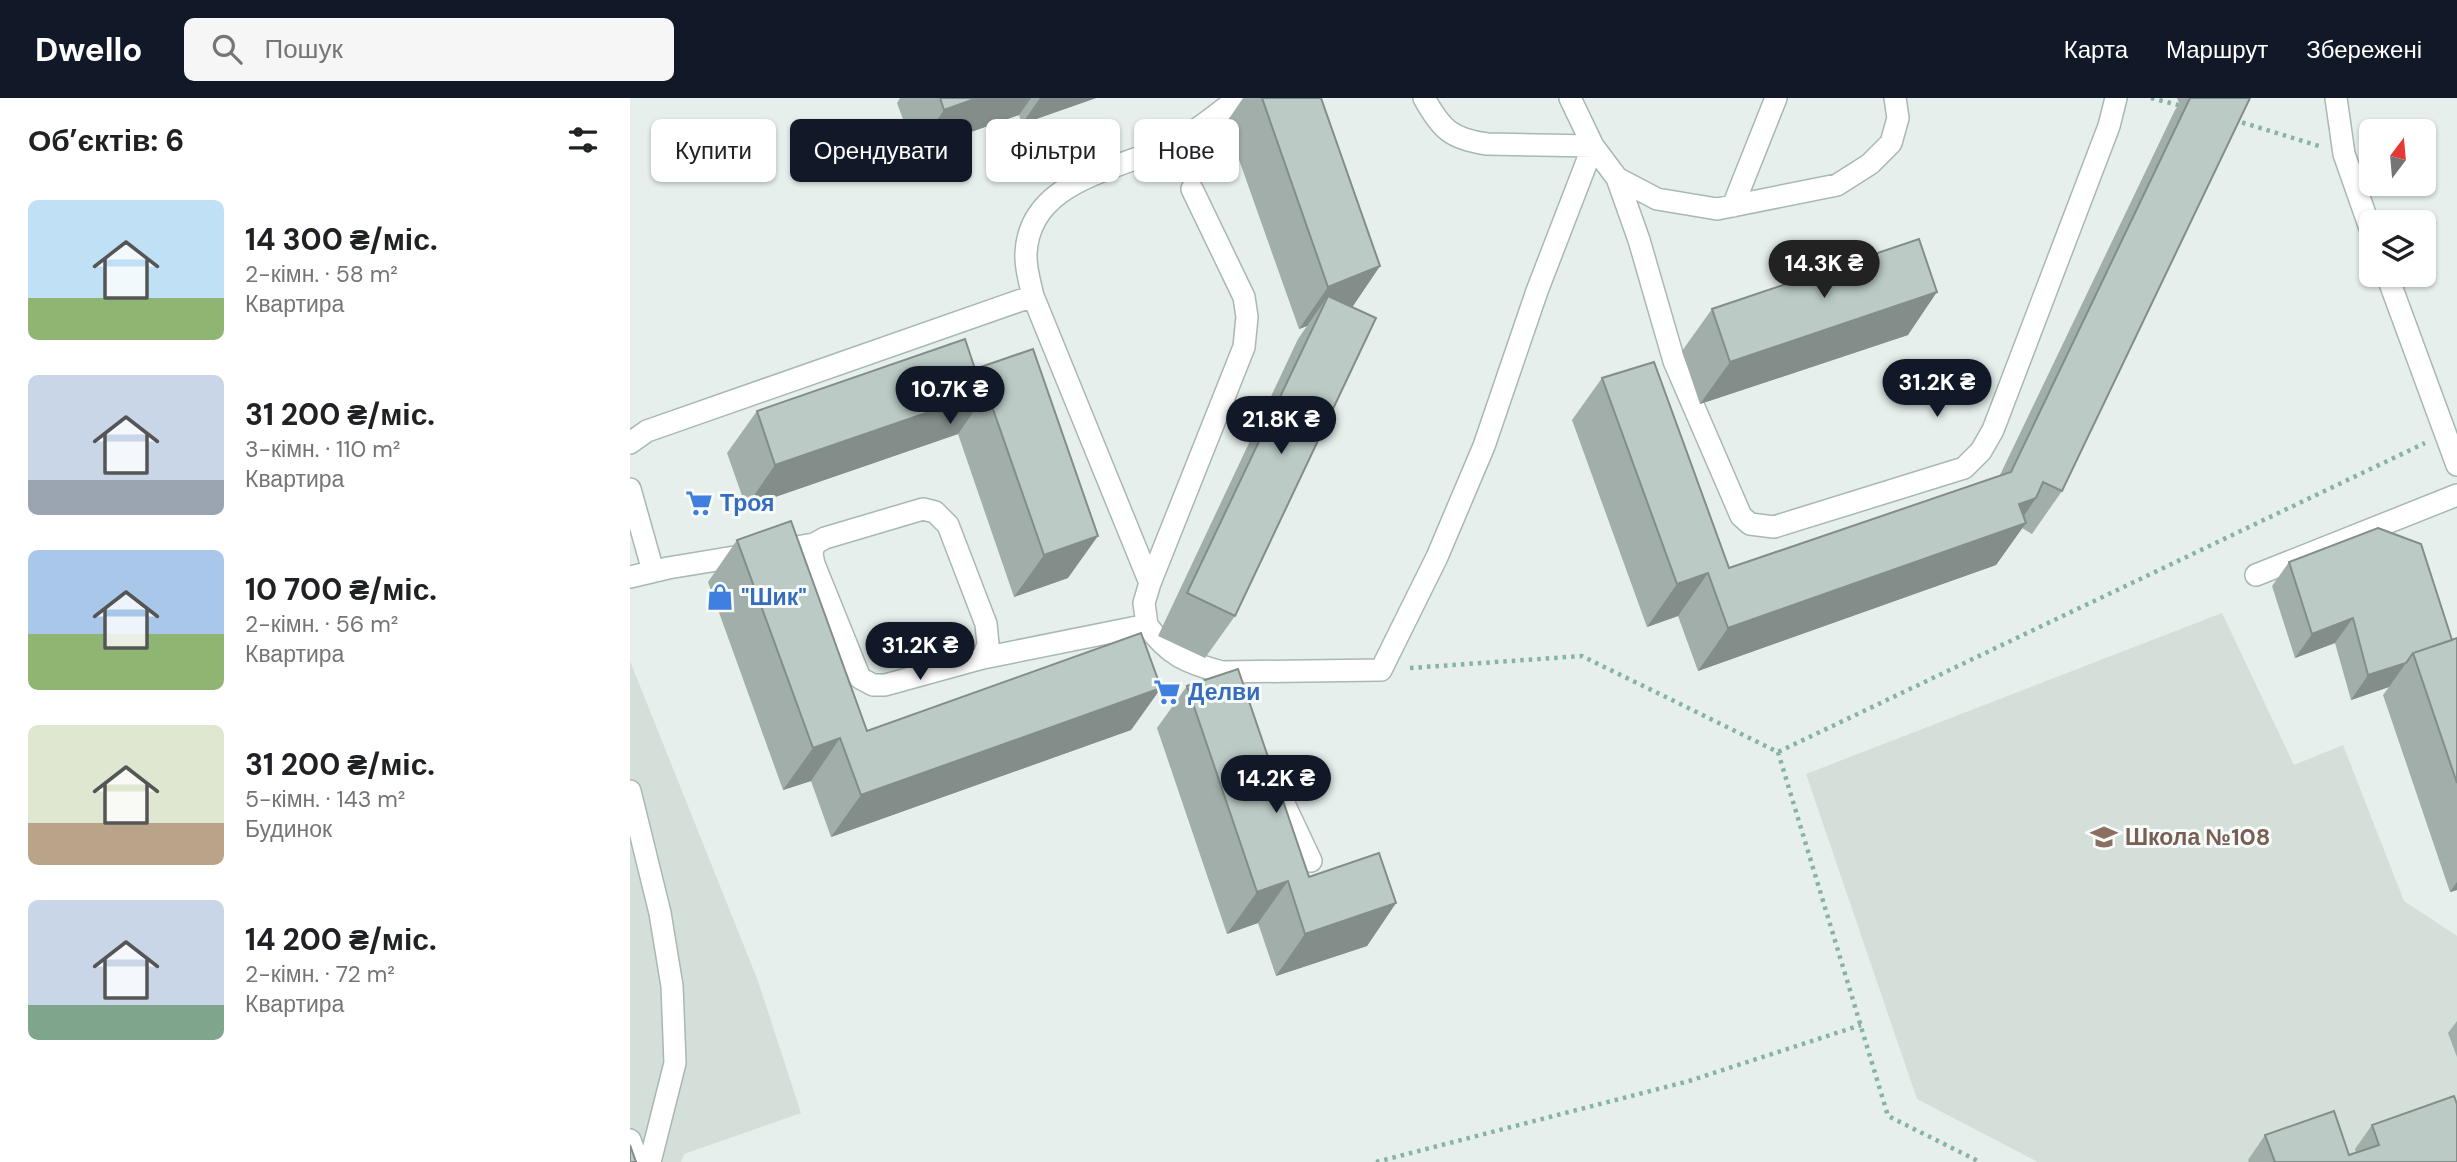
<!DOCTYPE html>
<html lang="uk">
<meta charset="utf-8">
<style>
:root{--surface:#fff;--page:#f6f6f6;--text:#202124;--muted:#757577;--accent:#111827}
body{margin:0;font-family:"DM Sans",sans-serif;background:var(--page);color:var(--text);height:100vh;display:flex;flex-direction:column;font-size:26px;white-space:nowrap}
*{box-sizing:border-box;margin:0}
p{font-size:23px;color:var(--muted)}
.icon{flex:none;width:38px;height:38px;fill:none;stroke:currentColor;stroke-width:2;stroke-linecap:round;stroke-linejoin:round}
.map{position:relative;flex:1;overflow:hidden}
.details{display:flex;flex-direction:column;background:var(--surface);width:630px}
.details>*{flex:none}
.hud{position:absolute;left:21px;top:21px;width:665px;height:63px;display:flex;gap:14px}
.needle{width:46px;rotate:16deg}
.fabs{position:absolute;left:1729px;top:21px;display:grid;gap:14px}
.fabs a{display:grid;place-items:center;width:77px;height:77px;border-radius:10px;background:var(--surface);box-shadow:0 2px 5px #0004;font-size:35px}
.price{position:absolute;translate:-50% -60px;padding:0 16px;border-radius:24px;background:var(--accent);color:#fff;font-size:23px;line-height:46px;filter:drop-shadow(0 2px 4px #0008)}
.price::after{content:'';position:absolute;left:50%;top:42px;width:21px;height:16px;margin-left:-10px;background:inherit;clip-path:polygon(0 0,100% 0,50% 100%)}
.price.current{background:#222;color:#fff}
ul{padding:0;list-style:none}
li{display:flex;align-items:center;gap:21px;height:175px;padding:0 28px}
li span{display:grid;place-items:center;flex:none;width:196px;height:140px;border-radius:10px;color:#555}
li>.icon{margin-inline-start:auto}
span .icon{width:84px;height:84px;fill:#fffc;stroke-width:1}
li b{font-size:30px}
h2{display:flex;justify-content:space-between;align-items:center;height:84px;padding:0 28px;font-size:30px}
.tag{padding:0 24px;border-radius:10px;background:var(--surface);box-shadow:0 2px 5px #0004;font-size:24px;line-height:63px}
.tag.current{background:var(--accent);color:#fff}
header{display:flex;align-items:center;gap:42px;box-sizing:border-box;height:98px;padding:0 35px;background:var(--accent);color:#fff}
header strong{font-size:33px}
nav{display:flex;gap:38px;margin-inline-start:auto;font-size:24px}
.search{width:490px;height:63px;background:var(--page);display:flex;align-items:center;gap:18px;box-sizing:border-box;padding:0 24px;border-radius:10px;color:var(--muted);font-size:26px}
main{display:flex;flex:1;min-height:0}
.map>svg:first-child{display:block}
</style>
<header>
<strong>Dwello</strong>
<div class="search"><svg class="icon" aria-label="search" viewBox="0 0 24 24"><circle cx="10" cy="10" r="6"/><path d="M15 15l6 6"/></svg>Пошук</div>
<nav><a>Карта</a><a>Маршрут</a><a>Збережені</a></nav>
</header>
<main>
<section class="details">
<h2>Об’єктів: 6<svg class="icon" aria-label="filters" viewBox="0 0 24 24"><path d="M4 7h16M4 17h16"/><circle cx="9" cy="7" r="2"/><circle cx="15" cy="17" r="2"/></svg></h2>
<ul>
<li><span style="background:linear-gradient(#bfe0f5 70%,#8fb573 0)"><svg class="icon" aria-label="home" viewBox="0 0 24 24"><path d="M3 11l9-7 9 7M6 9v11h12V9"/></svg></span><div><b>14 300 ₴/міс.</b><p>2-кімн. · 58 m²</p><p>Квартира</p></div></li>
<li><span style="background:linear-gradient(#c9d6e8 75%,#9aa5b1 0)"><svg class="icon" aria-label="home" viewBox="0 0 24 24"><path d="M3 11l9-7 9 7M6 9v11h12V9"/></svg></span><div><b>31 200 ₴/міс.</b><p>3-кімн. · 110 m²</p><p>Квартира</p></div></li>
<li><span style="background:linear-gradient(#a9c7e8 60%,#8fb573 0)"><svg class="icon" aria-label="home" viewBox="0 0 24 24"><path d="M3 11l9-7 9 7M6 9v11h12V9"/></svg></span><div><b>10 700 ₴/міс.</b><p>2-кімн. · 56 m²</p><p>Квартира</p></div></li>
<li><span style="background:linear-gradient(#dfe7d0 70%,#b9a48a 0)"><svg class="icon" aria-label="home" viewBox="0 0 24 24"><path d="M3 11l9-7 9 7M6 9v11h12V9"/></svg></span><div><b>31 200 ₴/міс.</b><p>5-кімн. · 143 m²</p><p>Будинок</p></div></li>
<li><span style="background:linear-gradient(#c9d6e8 75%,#7fa58c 0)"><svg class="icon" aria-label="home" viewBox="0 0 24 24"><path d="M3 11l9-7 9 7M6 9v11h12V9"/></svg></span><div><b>14 200 ₴/міс.</b><p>2-кімн. · 72 m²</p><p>Квартира</p></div></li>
</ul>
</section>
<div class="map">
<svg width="1827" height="1064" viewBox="0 0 1827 1064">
<rect width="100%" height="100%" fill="#e6efeb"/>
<path fill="#d4dfda" d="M1592,515l72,152 49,-20 61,156 53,35v226h-419l-121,-63 -111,-325z
M0,563l128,320 43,132 -117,41 -3,8h-51z"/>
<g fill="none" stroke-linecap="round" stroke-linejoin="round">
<defs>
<path id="minor" d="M940,0l23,48 24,32 22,62 35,121 67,155 9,8 24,3 190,-59 17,-17 12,-21 116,-304 7,-28
M1706,0l8,56 27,77
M987,80l40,21 60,10 120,-24 33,-21 21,-21 7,-25 -3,-20
M1103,108l43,-108
M1757,177l70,190
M0,345l17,-12 386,-135
M0,391l23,82
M184,446l-2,10 2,10 46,114 13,7h12l98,-27
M1626,477l201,-80
M0,479l38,-9 146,-24 11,-6 98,-29 12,3 13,13 38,99 2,20 -5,14 164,-33 -3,-22 6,-20 94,-236 3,-30 -3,-20 -52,-108
M520,485l-117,-287c-3,-13 -8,-29 -7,-43 4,-78 102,-83 155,-114 20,-11 39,-27 57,-41
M517,527c21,30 40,38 75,47l5,10
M592,574l159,-2 56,-113 47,-111 53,-155 56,-145 -106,-2c-36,-5 -46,-15 -63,-46
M642,680l39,83
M0,693l30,122 12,73 3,77 -25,99
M0,1042l8,22"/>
</defs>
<use href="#minor" stroke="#a8b8b2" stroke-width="24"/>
<path stroke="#86b3a5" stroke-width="4.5" stroke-dasharray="3.5 5" stroke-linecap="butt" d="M1521,0l31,8
M1604,22l85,26
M780,570l172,-12 196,96 647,-309
M1148,654l110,364 92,46
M746,1064l313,-81 172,-56"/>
<use href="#minor" stroke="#fff" stroke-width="21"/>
</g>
<path fill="#a1aea9" d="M270,0h196l-74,26 -3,-9 -104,37 -18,-49z
M613,0h78l59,168 -28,41 -117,309 -30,42 -47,-22 140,-297 9,-13 -8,3 -73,-206z
M1547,0h73l-188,393 -30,43 -10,-6 -26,37 -298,106 -20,-55 -31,11 -75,-207 30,-42 127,190 271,-93 175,-365 5,-7h-1z
M1082,211l196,26 -208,69 -18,-53z
M403,251l35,229 -54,19 -56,-163 -212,73 -19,-54 30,-42 218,-42z
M107,442l130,191 294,-43 -30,42 -300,107 -20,-56 -28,9 -75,-208z
M1659,464l163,78 5,-2v252l-7,2 -67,-197 6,-8 -38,13 -16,-57 -40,15 -23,-72z
M557,588l122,191 87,26 -29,43 -91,30 -18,-53 -31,11 -70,-206z
M1827,923v36l-9,-24z
M1742,1027l85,37h-208l-1,-2 17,-25 84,20 7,-2 -1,-4z"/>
<path fill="#838d89" d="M347,0h54l-12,17 -104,37 29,-42z
M410,0h56l-74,26z
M750,168l-29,43 -23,-13 -21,30 -8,3 29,-42z
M1307,194l-29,43 -208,69 30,-42z
M357,294l-29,42 -212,73 29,-42z
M1406,400l-19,28 9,-3 -30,42 -298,106 30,-43z
M468,438l-30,42 -54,19 30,-42z
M1078,475l-30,43 -31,11 30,-43z
M1723,520l-18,25 -40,15 17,-24z
M1776,565l-17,24 -38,13 17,-25z
M531,590l-30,42 -300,107 30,-42z
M210,640l-29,43 -28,9 30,-42z
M658,783l-30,42 -31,11 30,-42z
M1827,784v8l-7,2z
M766,805l-29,43 -91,30 29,-42z"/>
<path fill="#bbcac4" stroke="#838d89" stroke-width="2" d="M310,0h37l-33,12z
M632,0h59l59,168 -52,21z
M1560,0h60l-188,393 -19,-9 -7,16 -17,6 7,19 -298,105 -20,-55 -31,11 -75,-206 52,-16 75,206 282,-96z
M1289,141l18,53 -207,70 -18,-53z
M698,198l48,22 -141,298 -48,-23z
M335,241l10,30 58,-20 65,187 -54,19 -57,-163 -212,73 -18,-54z
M161,423l76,210 274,-98 20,55 -300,107 -21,-57 -27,10 -76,-208z
M1748,430l43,16 31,96 -39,13 -7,10 -38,12 -15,-57 -41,16 -23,-72z
M1827,540v145l-44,-130z
M608,571l71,208 70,-24 17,50 -91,31 -17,-53 -31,11 -70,-206z
M1824,998l3,8v58h-182l-10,-27 69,-24 15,44 30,-10 -7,-20z
M0,1047l6,17h-6z"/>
<defs>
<symbol id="supermarket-bare" viewBox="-9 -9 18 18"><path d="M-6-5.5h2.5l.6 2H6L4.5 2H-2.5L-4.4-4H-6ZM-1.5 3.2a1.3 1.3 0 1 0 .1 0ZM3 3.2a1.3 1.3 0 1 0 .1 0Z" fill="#3f7fe0" stroke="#f7fbf9" stroke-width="2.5" paint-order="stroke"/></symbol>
<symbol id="shop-bare" viewBox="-9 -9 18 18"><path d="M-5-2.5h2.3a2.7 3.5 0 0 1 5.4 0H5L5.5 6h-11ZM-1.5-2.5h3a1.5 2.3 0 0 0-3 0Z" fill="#3f7fe0" stroke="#f7fbf9" stroke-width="2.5" paint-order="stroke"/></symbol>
<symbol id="school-bare" viewBox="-9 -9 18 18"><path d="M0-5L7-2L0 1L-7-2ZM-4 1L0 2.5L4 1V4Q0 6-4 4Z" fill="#8d6e63" stroke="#f7fbf9" stroke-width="2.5" paint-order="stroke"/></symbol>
</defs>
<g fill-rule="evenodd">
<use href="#supermarket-bare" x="50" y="386" width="38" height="38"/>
<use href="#shop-bare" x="71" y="480" width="38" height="38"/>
<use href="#supermarket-bare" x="518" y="575" width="38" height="38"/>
<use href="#school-bare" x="1455" y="720" width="38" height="38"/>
</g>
<g text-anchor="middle" stroke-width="6" stroke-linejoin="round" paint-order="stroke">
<g font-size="23" font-weight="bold" fill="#366cbe" stroke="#f7fbf9" text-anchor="start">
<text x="90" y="413">Троя</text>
<text x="111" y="507">"Шик"</text>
<text x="558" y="602">Делви</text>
</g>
<g font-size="23" font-weight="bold" fill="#785e54" stroke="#f7fbf9" text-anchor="start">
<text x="1495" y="747">Школа №108</text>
</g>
</g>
</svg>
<div class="fabs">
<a><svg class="needle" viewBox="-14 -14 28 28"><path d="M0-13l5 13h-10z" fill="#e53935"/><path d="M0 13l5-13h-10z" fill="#757577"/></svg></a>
<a><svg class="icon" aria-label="layers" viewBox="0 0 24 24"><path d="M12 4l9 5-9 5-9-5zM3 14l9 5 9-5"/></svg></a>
</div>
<b class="price current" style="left:1194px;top:202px">14.3K ₴</b>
<b class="price" style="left:1307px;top:321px">31.2K ₴</b>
<b class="price" style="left:320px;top:328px">10.7K ₴</b>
<b class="price" style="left:651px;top:358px">21.8K ₴</b>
<b class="price" style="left:290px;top:584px">31.2K ₴</b>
<b class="price" style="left:646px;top:717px">14.2K ₴</b>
<div class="hud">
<a class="tag">Купити</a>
<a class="tag current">Орендувати</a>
<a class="tag">Фільтри</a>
<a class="tag">Нове</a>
</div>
</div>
</main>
